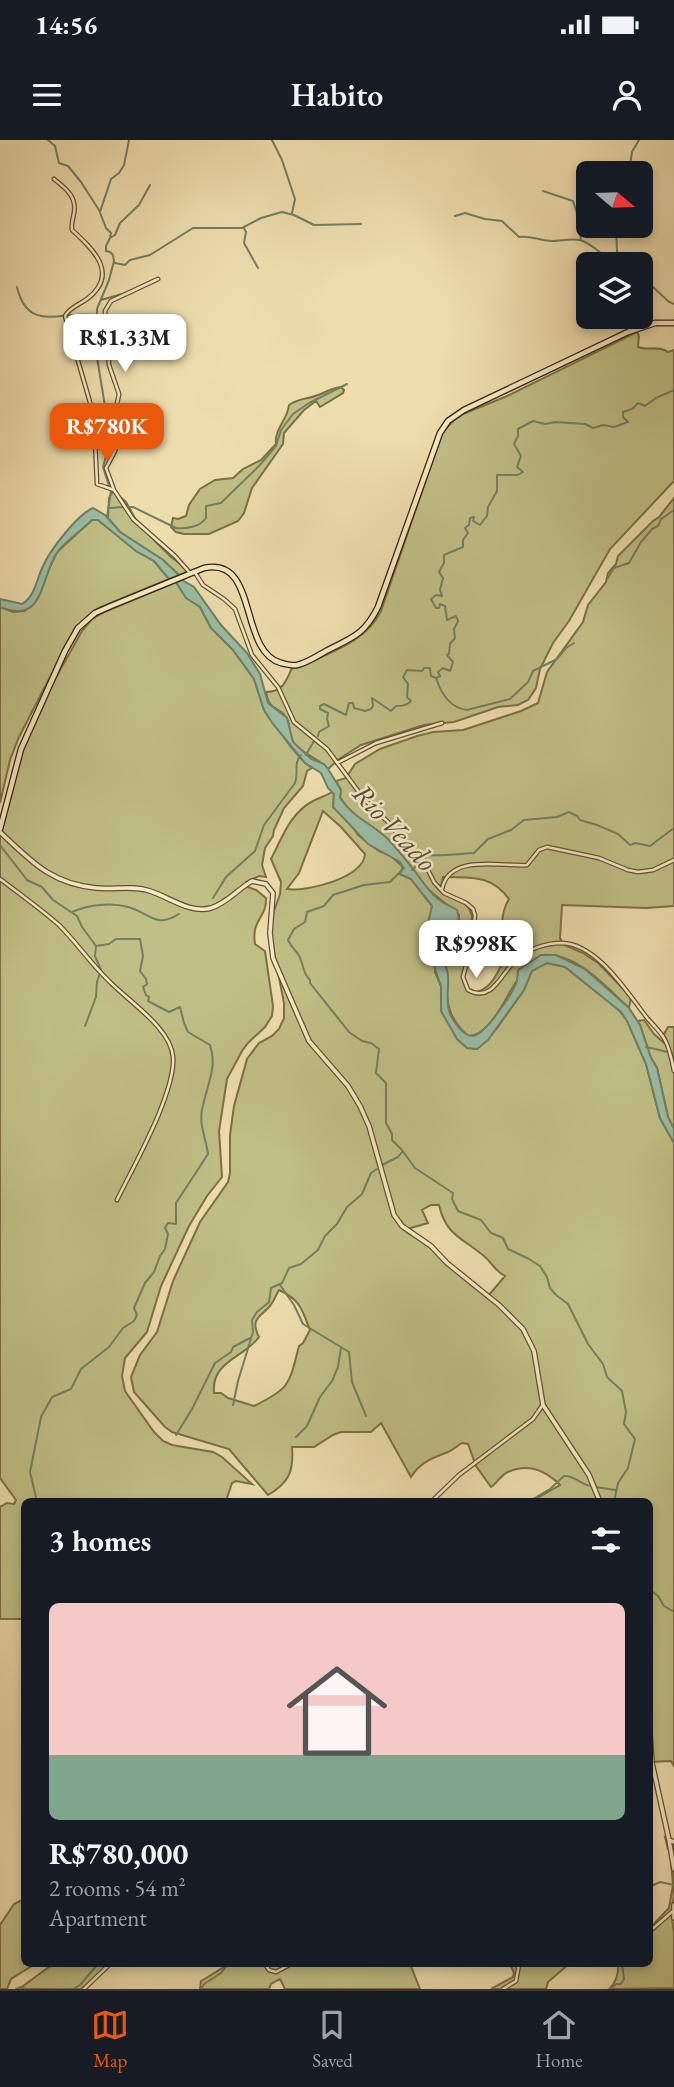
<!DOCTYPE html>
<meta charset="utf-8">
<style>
:root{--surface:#171b24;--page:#20242c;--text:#f1f3f6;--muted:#9ea1a6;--line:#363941;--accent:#ea580c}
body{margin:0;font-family:"EB Garamond",serif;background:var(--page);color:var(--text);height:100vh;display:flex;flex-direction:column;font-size:26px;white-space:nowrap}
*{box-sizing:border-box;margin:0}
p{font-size:23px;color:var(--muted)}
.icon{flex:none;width:38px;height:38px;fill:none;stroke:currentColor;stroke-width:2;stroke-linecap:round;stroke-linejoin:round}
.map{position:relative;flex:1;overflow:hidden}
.details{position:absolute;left:21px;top:1358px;width:632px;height:469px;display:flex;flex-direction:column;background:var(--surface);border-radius:10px;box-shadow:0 4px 10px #0003}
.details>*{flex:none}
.needle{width:46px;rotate:109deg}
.fabs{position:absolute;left:576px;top:21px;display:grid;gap:14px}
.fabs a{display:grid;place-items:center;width:77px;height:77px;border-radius:10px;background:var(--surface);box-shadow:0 4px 10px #0003;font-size:35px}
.price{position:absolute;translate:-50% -60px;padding:0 16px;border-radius:14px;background:#fff;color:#222;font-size:23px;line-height:46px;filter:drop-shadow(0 2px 4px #0008)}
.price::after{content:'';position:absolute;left:50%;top:42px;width:21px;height:16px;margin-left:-10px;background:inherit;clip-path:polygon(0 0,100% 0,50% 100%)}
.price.selected{background:var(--accent);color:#fff}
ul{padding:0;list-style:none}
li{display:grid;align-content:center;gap:14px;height:371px;padding:0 28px}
li span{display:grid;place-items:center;height:217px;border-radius:10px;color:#555}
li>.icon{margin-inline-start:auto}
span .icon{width:126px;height:126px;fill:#fffc;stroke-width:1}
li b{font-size:30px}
h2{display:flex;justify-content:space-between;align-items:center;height:84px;padding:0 28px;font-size:30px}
.status{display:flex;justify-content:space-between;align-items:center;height:49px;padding:0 35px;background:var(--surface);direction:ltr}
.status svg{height:19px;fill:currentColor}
header{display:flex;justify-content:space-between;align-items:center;height:91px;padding:0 28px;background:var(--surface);font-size:32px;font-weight:600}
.menu{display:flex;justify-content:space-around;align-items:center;height:98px;border-top:2px solid var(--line);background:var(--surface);font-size:19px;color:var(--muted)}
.menu a{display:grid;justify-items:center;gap:4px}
.menu .selected{color:var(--accent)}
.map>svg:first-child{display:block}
</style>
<div class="status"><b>14:56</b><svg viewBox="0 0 49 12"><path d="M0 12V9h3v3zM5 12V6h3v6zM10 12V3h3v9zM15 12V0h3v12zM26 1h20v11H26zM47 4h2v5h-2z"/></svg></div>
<header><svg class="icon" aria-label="menu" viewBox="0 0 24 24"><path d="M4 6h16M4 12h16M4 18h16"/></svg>Habito<svg class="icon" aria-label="person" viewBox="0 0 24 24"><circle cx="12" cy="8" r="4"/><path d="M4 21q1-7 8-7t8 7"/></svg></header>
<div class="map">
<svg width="674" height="1849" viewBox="0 0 674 1849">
<rect width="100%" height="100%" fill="#eeddad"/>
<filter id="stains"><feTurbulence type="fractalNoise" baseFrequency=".00286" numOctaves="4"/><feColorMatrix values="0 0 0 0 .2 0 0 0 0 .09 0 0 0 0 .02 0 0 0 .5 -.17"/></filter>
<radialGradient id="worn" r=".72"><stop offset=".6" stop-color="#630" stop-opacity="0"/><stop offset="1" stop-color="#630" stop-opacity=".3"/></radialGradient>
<path fill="#c0bf85" stroke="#7c7043" stroke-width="2" fill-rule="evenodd" d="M637,192l2,4 -1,11c10,4 21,-2 30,5l6,-2v131l-64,68 -41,72 -16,22 -13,26 -4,19 -8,12 -10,5 -20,2 -44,15 -30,3 -63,20 -22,14 -11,10c-9,-11 -25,-14 -34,-26 -6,-8 -3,-19 -8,-26 -9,-13 -16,-4 -20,-25 16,0 20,-10 26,-24l8,-1c30,-15 65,-24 81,-56l61,-178 13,-14 8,-5 42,-17z
M341,247l3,3 -1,3 -23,14 -4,-6 -12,9 -20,23 -1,11 -31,44 -8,25 -6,8 -29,13h-25l-8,-2 -5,-5 2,-9 5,1 8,-3 3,-11 11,-16 15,-9 18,-2 10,-9 18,-9 15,-16c-2,-15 12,-25 13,-39 11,-8 17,-5 29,-10 9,-3 13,-7 23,-8z
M113,351l13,11 10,18 20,22 15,15 19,14 -11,4 -16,-15 -43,-28 -12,-14 1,-20z
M674,358v408l-28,2 -84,-3 -2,33 4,7 19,8 15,10 33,34 -2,11c-24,-22 -52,-56 -88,-53 -7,8 -16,15 -23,24 -12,16 -27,57 -50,57 -15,-14 -22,-28 -21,-49 0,-4 1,-11 0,-16 -1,-5 -4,-5 -4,-10 3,-18 18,-26 16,-46 -10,-11 -23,-17 -33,-28 -16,-18 -27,-38 -46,-54 -7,-7 -15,-10 -22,-15 -8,-6 -13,-13 -18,-21l1,-7 -5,-9 10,-3 9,-14 25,-15 37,-13 16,-4 30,-2 58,-19 17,-8 9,-31 36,-50 5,-17 18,-23 2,-9 8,-9 2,-8 35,-35 6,-4zM443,737c28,1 48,-3 66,22 -8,13 -11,38 2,47 -10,16 -17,48 -40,46l-8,-10v-9l5,-23 4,-34c-4,-15 -16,-18 -28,-23l-3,-6z
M97,379l39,32 18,10 15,18 -70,29 -11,8 -9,10 -14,22 -46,89 -9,23 -10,43v-196l13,5 12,-1 20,-33 12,-26 35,-32z
M176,442l10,15 14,10 11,21 22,22 21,29 10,31 27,37 14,16 7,5 -5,3 -4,15 -19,22 -10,22 -1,6 -8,12 -3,17 4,12 -7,-1 -13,6 2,5 8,3 10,8c1,20 -15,21 -11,46l10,7 8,55 -1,10 -7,11 -17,16 -6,8 -15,28 -8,52 3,46 -15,19 -18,30 -28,60 -14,46 -22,26 -3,18 3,15 29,41 9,9 9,4 41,7 9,5 30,27 -16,-3 -4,2 -6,18 -202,1v117h-24v-112l7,-4 7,1 2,-4 -16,-22v-653l14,-58 27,-63 41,-73 9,-11 13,-8z
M332,652l2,2 -1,13 18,17 7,11 21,16 11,4 13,12 -3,7 11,5 21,27 -2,13 8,29 -3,24 6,14v25l26,37 10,1 20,-21 27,-38 5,-15 5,-7 13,-5 18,4 52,41 10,12 19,44 14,54 14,25v623l-3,-5 -22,1v-260l-117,-1 28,-16c-15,-15 -32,-22 -52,-13 -7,3 -11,11 -17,15l-15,-21 -8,-22 -6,-1c-5,3 -9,7 -14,9 -15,6 -28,10 -37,25l-30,-54 -10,9h-30l-8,3 -19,12h-22c2,24 -3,36 -24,48l-39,-46 -57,-17 -7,-5 -31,-35 -3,-15 9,-22 17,-23 16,-51 27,-59 28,-40 2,-9v-38l4,-29 13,-47 12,-16 13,-7 7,-7 5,-11v-15l-14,-72 3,-17 7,-20 1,-12 -10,-23c11,-21 19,-46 42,-58 7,-4 11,-4 19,-9zM323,671l18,16 24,27c-2,24 -58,38 -78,35l12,-16zM431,1065h8c7,31 24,33 46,52 8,7 11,15 20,19l-16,19 -41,-30 -23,-23 -16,-8 -5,-4 24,-7 -6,-13zM279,1150c22,10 23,20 31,40l-7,13 -4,3c-10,38 -8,42 -45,60l-26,-8 -7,-5h-7c-3,-32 30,-35 45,-56 -9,-18 0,-19 11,-31 4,-5 6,-11 9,-16z
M644,880l10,14 9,8 1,-8 4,-7h6v102l-6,-12 -11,-49 -6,-10 -11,-33 -3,-4z
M665,1697l9,4v56l-3,15 3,21v55l-65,1c7,-6 10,-17 9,-25h31v-35l20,-21 4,-23 -3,-36h-2z
M24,1759v65h11l-24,15 -4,10h-7v-64l14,-21z
M53,1824h55l-12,13 -15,12h-62z
M221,1824h189l10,25h-135l-5,-10 -9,5 -2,5h-69l1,-8 23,-14z
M510,1824h59l-21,18 -2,7h-55l22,-12 1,-4z"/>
<path fill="#9bbda5" stroke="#737f63" stroke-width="2" d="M93,368l12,7 15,17 43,28 16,15 -10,4 -15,-18 -18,-10 -38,-31h-6c-11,11 -27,21 -36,34 -16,26 -12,71 -56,53v-8l22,5c14,-9 14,-24 21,-38 7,-16 35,-52 50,-58z
M182,440l12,7 27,38 26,28 13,21 8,29 19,15 6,24 18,17 13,5 4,5 13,21 -1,8c15,21 31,25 49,42 10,11 19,22 28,34 7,9 12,18 21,25 6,5 13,7 19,11 4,13 1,17 -5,28 -3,7 -5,15 -9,22 1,4 3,7 4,10 4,14 -3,28 3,44 3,7 14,23 23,22 13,-2 40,-43 44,-55 0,-1 1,-10 1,-11l23,-15h15l29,14 44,39 11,17 11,33 6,10 11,49 6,12v14l-14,-25 -14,-54 -19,-43 -6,-9 -56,-45 -18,-4 -15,8 -8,19 -36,50 -11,9 -10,-1 -10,-9 -16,-28v-25l-8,-23 5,-16 -6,-20 -4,-4 4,-17 -21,-27 -11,-5 3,-7 -3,-5 -32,-18 -35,-37 1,-13 -6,-6 -7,-15 -16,-10 -32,-39 -9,-14 -10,-31 -21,-29 -22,-22 -11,-21 -14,-9 -10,-16z"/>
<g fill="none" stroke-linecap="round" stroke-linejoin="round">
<path stroke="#737f63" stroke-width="2" d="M48,0l7,6 4,17 9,3 13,16 18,28 7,18 5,5 -1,4
M272,0l10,20 13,39 -3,14
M625,33l5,-8 2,-13 7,-12
M543,51l30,10 5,15 3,24
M100,72l11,-33 8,-6 5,-8 5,-25
M455,76l10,-3 20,6 17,2 17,16c11,-2 22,4 33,4 9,0 19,-3 28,-1 17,5 27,24 44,24
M616,86l1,25 4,12
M244,88l2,4 -2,11 14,25
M115,123l10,2 5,-5 20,-5 43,-27h49l19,-10 21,-6 12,3 20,10 47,-1
M640,135l28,26 6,3
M17,147c11,47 45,23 79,28
M101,160l28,-8
M109,346l-6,-19 5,-18v-24l-12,-74 1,-42 12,-29 5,-19 -1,-6 -3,-3 -4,-1v-5l4,-8 5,-3 5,-12 19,-18 11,-20
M127,367h6l43,21c10,1 24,-1 30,-10v-12l15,-3 38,-37 17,-20 5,-16 12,-16 16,-11 38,-19
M110,368l14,-1
M107,377l4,-27
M607,439l7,-11 15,-5 12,-21 11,-13 6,-3 3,-7 13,-9
M436,538l4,-2 -2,-4 5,-4 7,3 3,-9 -6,-7 2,-1 1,-10 5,-6 -1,-9 4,-8 -2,-5 -9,4 -2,-14 -5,-2 -1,4h-3l-5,-9 5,-4 6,1 -2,-6 3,-12 -4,-6 5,-9v-8l19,-8v-7l5,-7 -3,-5 4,-3 1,-7 4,-1 -1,4 7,4 7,-9 1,-9 9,-16v-16h21l5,-3 -6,-5 4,-11 -7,-12 4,-8v-7l15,-8 12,3 10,-2 30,2 8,4 10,-3 11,2 14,-5 -5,-5v-5l9,-3 6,-6 7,3 11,-8 18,-8
M318,596l1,-4 10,-6 -2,-7 1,-6 -8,-4v-3l4,-2 22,11 3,-12h4l1,5 11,3 6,-2 2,-3 -1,-8 19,13 5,-5c6,0 10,0 15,-5l-4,-4 1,-13 -5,-7 4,-7 15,1 2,-3h6l1,8 5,2c5,15 14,30 31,32l43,-11 18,-17 5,-11 24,-12 9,-11 8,-5
M306,615l8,-14
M0,705l27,35 15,7 11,13 24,16 5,11 14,19 -1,10 6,14 -4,12 -1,15 -11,29
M422,721l6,-6c15,1 30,-1 46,-2l14,-14 23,-9 13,-10 33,-3 12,-5 8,4 3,4 17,5 21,9 12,11 5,-2 15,3 24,-18
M404,728l-14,14 -26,3 -31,10 -9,11 -17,6 -2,10 -11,7 -6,11c3,6 6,9 10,14 6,9 4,19 12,26v3l39,49 13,9 9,2 8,6 -3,24 10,10v40l6,11v6l10,10 13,18 38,25 -1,6 6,12 23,9 10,13 12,5 5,11 21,10 11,7 7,11 3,11 6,7 12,9 20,40 15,20 4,13 15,14 4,21 -2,12 11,15 -7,29 -10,15 -4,19
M412,730l7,-6
M213,758l13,-21 29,-26 9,-26 31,-42c4,-11 -2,-19 6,-28
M72,772c16,-7 39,-10 56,-5 22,6 27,22 51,7
M646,907l22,5
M672,914h2
M382,1025l16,-8 4,-5
M280,1145l14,20 9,19 46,28 3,30 14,34
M233,1265l5,-24 15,-49 -1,-12 5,-8 12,-10 2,-14 11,-5 7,-15 12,-4 17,-14 7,-14 12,-12 10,-17 15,-13 9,-21 6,-4
M176,1295l16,-26 23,-46 16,-11 2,-5 17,-9
M296,1297l11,-11 13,-29 12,-16 6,-14 3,-19
M596,1347l19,3
M37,1362l-7,-30 11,-55 11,-20 19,-8 10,-20 28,-22 14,-19 11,-7 3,-6 -3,-7 11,-25 9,-11 6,-16 5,-7 3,-15 -3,-6 3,-5 8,1v-21l32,-49c-2,-15 -9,-29 -6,-44 4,-23 16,-42 8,-65l-22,-13 -4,-9 -4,-16 -11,5 -21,-11 1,-4 -3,-2 -3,-8 4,-3 -1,-5 -6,-8 3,-15 -3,-17h-24l-7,5 -13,2
M528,1362l22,-13 14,-13c10,-1 17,9 27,10
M649,1449l9,7 6,10 10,6
M649,1452v2
M649,1747l11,-5 14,3
M16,1849l5,-2 5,2
M58,1849h5
M73,1849l7,-4 18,-21
M201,1849l3,-5 17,-11 7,-9
M611,1849l5,-5h5l3,-5 -2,-15"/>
<defs>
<path id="minor" d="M54,39c11,9 23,17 20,34 -1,6 -3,10 -2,17 21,19 48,44 15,69 -8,6 -17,8 -22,17l29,100 3,68 17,6 19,29 42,37 15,17
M114,350l-8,-22 9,-17 2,-9 -2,-28 4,-20 -10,-29 -4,-54 6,-10 47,-22
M194,431l9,14 21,14 11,10 17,46 26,32 16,35 33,27 37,50 24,23 28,36 10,8 8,16 10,11 22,10 7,6 2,6 -3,28 -9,34 5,13c25,14 34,-19 49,-31 11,-10 29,-16 45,-16 36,1 66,51 86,76 6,7 13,13 17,21 5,9 7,21 9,31
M337,623l39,-20 66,-20
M0,739c20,15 41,30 59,46 18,18 32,39 50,56 19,20 62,47 64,76 3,35 -40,110 -56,143
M442,749c7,-36 60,-22 85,-24l12,-15 8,-3 52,11 29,12 10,2 15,-2 21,-10
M431,1362l28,-27 74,-56 9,-13
M649,1792l24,-21
M265,1824l4,6 7,2 15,-8
M84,1849l26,-25
M503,1849l13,-8 3,-17"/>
<path id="tertiary" d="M0,692c31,29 51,52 96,56 18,2 36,-3 54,3 19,6 40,23 61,17 16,-5 27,-19 41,-27l14,3 7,9 -3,40 3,25 36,83 39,45 12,20 9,20 25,89 8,11 29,20 16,17 52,42 24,24 11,22 9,54 46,70 11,27
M649,1580l3,43 17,77 5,2
M669,1700l5,29
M674,1765v13"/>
<path id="secondary" d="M0,689l21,-80 44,-98 13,-23 17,-15 16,-7 93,-38c55,-12 34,83 77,95 5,1 10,3 16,2 10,-2 20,-9 29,-14 27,-14 38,-16 52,-44l62,-174 8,-12 16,-11 164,-78 27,-9h19"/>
</defs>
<use href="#minor" stroke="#65512c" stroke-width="5"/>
<use href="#tertiary" stroke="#65512c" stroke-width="6"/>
<use href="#secondary" stroke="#372201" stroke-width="7"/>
<use href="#minor" stroke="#f4e9ca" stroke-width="2.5"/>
<use href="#tertiary" stroke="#f4e9ca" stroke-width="3.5"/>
<use href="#secondary" stroke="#f4e9ca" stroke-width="4.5"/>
</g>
<g text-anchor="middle" stroke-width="5" stroke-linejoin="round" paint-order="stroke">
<g font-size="28" font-style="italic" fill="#555032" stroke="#f4e9ca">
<text transform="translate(395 687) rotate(47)" y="10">Rio Veado</text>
</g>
</g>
<rect width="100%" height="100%" filter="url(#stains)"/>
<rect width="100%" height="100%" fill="url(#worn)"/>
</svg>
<div class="fabs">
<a><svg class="needle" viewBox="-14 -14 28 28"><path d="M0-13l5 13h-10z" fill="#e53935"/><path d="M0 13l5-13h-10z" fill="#9ea1a6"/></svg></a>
<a><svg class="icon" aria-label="layers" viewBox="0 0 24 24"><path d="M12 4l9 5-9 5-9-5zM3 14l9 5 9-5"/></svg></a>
</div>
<b class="price" style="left:125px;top:234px">R$1.33M</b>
<b class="price selected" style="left:107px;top:323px">R$780K</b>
<b class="price" style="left:476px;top:840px">R$998K</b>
<section class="details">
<h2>3 homes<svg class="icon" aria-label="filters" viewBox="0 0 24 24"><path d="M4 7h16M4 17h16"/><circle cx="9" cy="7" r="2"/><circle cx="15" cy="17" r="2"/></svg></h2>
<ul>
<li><span style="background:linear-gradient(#f6c9c9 70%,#7fa58c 0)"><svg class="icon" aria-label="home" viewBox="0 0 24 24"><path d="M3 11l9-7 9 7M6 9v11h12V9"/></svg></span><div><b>R$780,000</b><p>2 rooms · 54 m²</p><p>Apartment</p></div></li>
</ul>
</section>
</div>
<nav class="menu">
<a class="selected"><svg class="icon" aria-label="map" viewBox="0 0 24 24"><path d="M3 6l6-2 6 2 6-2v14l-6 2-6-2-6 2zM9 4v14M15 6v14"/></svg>Map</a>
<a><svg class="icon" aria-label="saved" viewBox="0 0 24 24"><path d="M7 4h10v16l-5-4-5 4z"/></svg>Saved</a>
<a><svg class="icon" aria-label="home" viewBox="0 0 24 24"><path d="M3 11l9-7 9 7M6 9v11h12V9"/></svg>Home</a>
</nav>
